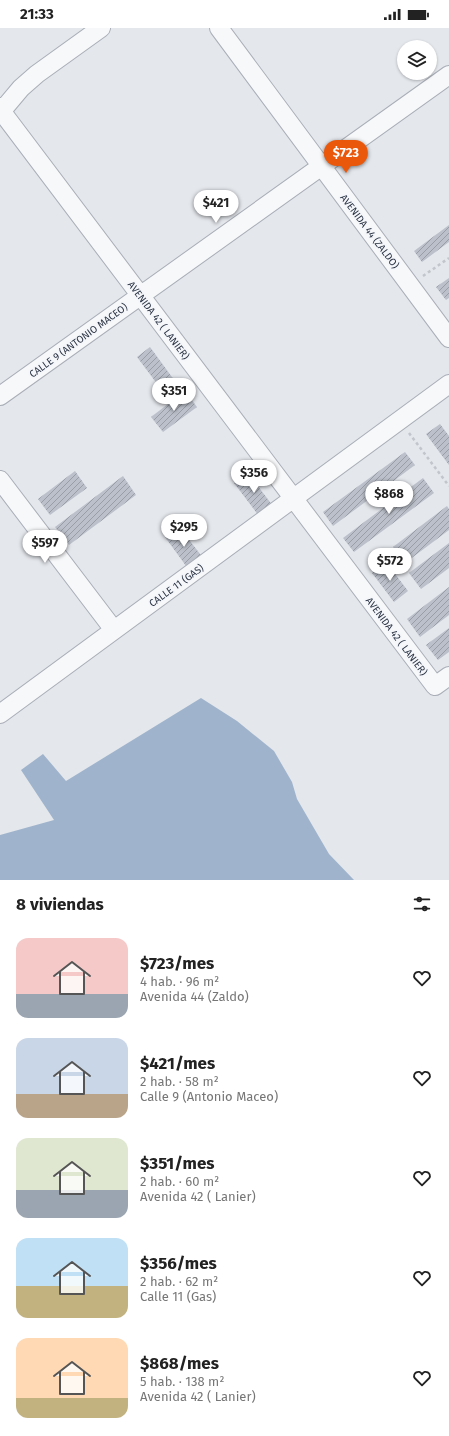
<!DOCTYPE html>
<html lang="es">
<meta charset="utf-8">
<style>
:root{--surface:#fff;--page:#f2f2f2;--text:#222;--muted:#767676;--accent:#ea580c}
body{margin:0;font-family:"Fira Sans",sans-serif;background:var(--page);color:var(--text);height:100vh;display:flex;flex-direction:column;font-size:15px;white-space:nowrap}
*{box-sizing:border-box;margin:0}
p{font-size:13px;color:var(--muted)}
.icon{flex:none;width:22px;height:22px;fill:none;stroke:currentColor;stroke-width:2;stroke-linecap:round;stroke-linejoin:round}
.map{position:relative;height:852px;overflow:hidden}
.drawer{display:flex;flex-direction:column;background:var(--surface);flex:1}
.drawer>*{flex:none}
.fabs{position:absolute;left:397px;top:12px;display:grid;gap:8px}
.fabs a{display:grid;place-items:center;width:40px;height:40px;border-radius:50%;background:var(--surface);box-shadow:0 1px 3px #0004;font-size:20px}
.price{position:absolute;translate:-50% -34px;padding:0 9px;border-radius:14px;background:#fff;color:#222;font-size:13px;line-height:26px;filter:drop-shadow(0 1px 2px #0008)}
.price::after{content:'';position:absolute;left:50%;top:24px;width:12px;height:9px;margin-left:-6px;background:inherit;clip-path:polygon(0 0,100% 0,50% 100%)}
.price.on{background:var(--accent);color:#fff}
ul{padding:0;list-style:none}
li{display:flex;align-items:center;gap:12px;height:100px;padding:0 16px}
li span{display:grid;place-items:center;flex:none;width:112px;height:80px;border-radius:12px;color:#555}
li>.icon{margin-inline-start:auto}
span .icon{width:48px;height:48px;fill:#fffc;stroke-width:1}
li b{font-size:17px}
h2{display:flex;justify-content:space-between;align-items:center;height:48px;padding:0 16px;font-size:17px}
.status{display:flex;justify-content:space-between;align-items:center;height:28px;padding:0 20px;background:var(--surface);direction:ltr}
.status svg{height:11px;fill:currentColor}
.map>svg:first-child{display:block}
</style>
<div class="status"><b>21:33</b><svg viewBox="0 0 49 12"><path d="M0 12V9h3v3zM5 12V6h3v6zM10 12V3h3v9zM15 12V0h3v12zM26 1h20v11H26zM47 4h2v5h-2z"/></svg></div>
<div class="map">
<svg width="449" height="852" viewBox="0 0 449 852">
<defs>
<pattern id="building-hatch" width="6" height="6" patternUnits="userSpaceOnUse"><rect width="6" height="6" fill="#bbc0ca"/><path d="M-1 1l2-2M0 6l6-6M5 7l2-2" fill="none" stroke="#989da6"/></pattern>
</defs>
<rect width="100%" height="100%" fill="#e4e7ec"/>
<path fill="#9fb4cc" d="M201,670l36,23 37,30 18,31 5,17 32,55 25,26h-354v-45l54,-15 -33,-50 22,-16 23,27z"/>
<path fill="url(#building-hatch)" d="M449,197v17l-27,20 -8,-11z
M449,250v20l-3,2 -10,-13z
M150,319l30,41 -13,9 -30,-40z
M185,363l12,16 -34,25 -12,-15z
M440,396l9,12v29l-23,-31z
M405,424l10,13 -82,61 -10,-14z
M75,443l12,17 -37,27 -12,-16z
M248,445l25,33 -14,10 -25,-33z
M123,448l13,19 -67,50 -14,-18z
M423,450l11,15 -80,59 -11,-14z
M447,478l2,3v21l-44,33 -12,-16z
M179,499l25,32 -15,11 -24,-33z
M449,515v25l-28,21 -12,-16z
M386,534l22,29 -14,11 -22,-29z
M449,559v28l-29,22 -13,-18z
M449,600v24l-11,8 -12,-15z"/>
<g fill="none" stroke-linecap="round" stroke-linejoin="round">
<defs>
<path id="minor" d="M219,0l230,310
M0,79l2,5 433,574 14,-10
M0,85l21,-25 16,-14 64,-46
M0,368l449,-321
M0,452l114,150
M0,686l449,-330"/>
</defs>
<use href="#minor" stroke="#a9aeb7" stroke-width="20"/>
<path stroke="#c2c5cb" stroke-width="2.5" stroke-dasharray="3 3" stroke-linecap="butt" d="M423,248l26,-18
M409,405l40,53"/>
<use href="#minor" stroke="#f7f8fa" stroke-width="18"/>
</g>
<g text-anchor="middle" stroke-width="3.5" stroke-linejoin="round" paint-order="stroke">
<g font-size="10" fill="#2b3445" stroke="#f4f6f9">
<text transform="translate(370 203) rotate(53)" y="4">AVENIDA 44 (ZALDO)</text>
<text transform="translate(159 292) rotate(53)" y="4">AVENIDA 42 ( LANIER)</text>
<text transform="translate(78 312) rotate(-36)" y="4">CALLE 9 (ANTONIO MACEO)</text>
<text transform="translate(176 557) rotate(-36)" y="4">CALLE 11 (GAS)</text>
<text transform="translate(397 608) rotate(53)" y="4">AVENIDA 42 ( LANIER)</text>
</g>
</g>
</svg>
<div class="fabs">
<a><svg class="icon" aria-label="layers" viewBox="0 0 24 24"><path d="M12 4l9 5-9 5-9-5zM3 14l9 5 9-5"/></svg></a>
</div>
<b class="price on" style="left:346px;top:146px">$723</b>
<b class="price" style="left:216px;top:196px">$421</b>
<b class="price" style="left:174px;top:384px">$351</b>
<b class="price" style="left:254px;top:466px">$356</b>
<b class="price" style="left:389px;top:487px">$868</b>
<b class="price" style="left:184px;top:520px">$295</b>
<b class="price" style="left:45px;top:536px">$597</b>
<b class="price" style="left:390px;top:554px">$572</b>
</div>
<section class="drawer">
<h2>8 viviendas<svg class="icon" aria-label="filters" viewBox="0 0 24 24"><path d="M4 7h16M4 17h16"/><circle cx="9" cy="7" r="2"/><circle cx="15" cy="17" r="2"/></svg></h2>
<ul>
<li><span style="background:linear-gradient(#f6c9c9 70%,#9aa5b1 0)"><svg class="icon" aria-label="home" viewBox="0 0 24 24"><path d="M3 11l9-7 9 7M6 9v11h12V9"/></svg></span><div><b>$723/mes</b><p>4 hab. · 96 m²</p><p>Avenida 44 (Zaldo)</p></div><svg class="icon" aria-label="heart" viewBox="0 0 24 24"><path d="M12 20l-8-8c-3-5 5-10 8-4 3-6 11-1 8 4z"/></svg></li>
<li><span style="background:linear-gradient(#c9d6e8 70%,#b9a48a 0)"><svg class="icon" aria-label="home" viewBox="0 0 24 24"><path d="M3 11l9-7 9 7M6 9v11h12V9"/></svg></span><div><b>$421/mes</b><p>2 hab. · 58 m²</p><p>Calle 9 (Antonio Maceo)</p></div><svg class="icon" aria-label="heart" viewBox="0 0 24 24"><path d="M12 20l-8-8c-3-5 5-10 8-4 3-6 11-1 8 4z"/></svg></li>
<li><span style="background:linear-gradient(#dfe7d0 65%,#9aa5b1 0)"><svg class="icon" aria-label="home" viewBox="0 0 24 24"><path d="M3 11l9-7 9 7M6 9v11h12V9"/></svg></span><div><b>$351/mes</b><p>2 hab. · 60 m²</p><p>Avenida 42 ( Lanier)</p></div><svg class="icon" aria-label="heart" viewBox="0 0 24 24"><path d="M12 20l-8-8c-3-5 5-10 8-4 3-6 11-1 8 4z"/></svg></li>
<li><span style="background:linear-gradient(#bfe0f5 60%,#c2b280 0)"><svg class="icon" aria-label="home" viewBox="0 0 24 24"><path d="M3 11l9-7 9 7M6 9v11h12V9"/></svg></span><div><b>$356/mes</b><p>2 hab. · 62 m²</p><p>Calle 11 (Gas)</p></div><svg class="icon" aria-label="heart" viewBox="0 0 24 24"><path d="M12 20l-8-8c-3-5 5-10 8-4 3-6 11-1 8 4z"/></svg></li>
<li><span style="background:linear-gradient(#ffd9b3 75%,#c2b280 0)"><svg class="icon" aria-label="home" viewBox="0 0 24 24"><path d="M3 11l9-7 9 7M6 9v11h12V9"/></svg></span><div><b>$868/mes</b><p>5 hab. · 138 m²</p><p>Avenida 42 ( Lanier)</p></div><svg class="icon" aria-label="heart" viewBox="0 0 24 24"><path d="M12 20l-8-8c-3-5 5-10 8-4 3-6 11-1 8 4z"/></svg></li>
</ul>
</section>
